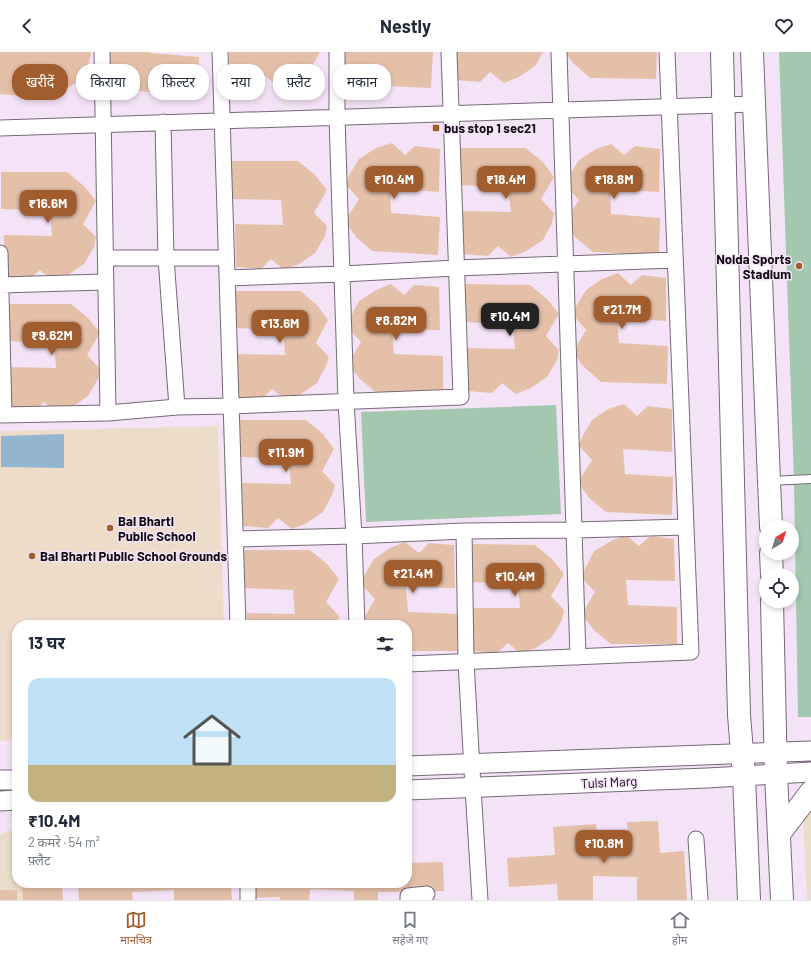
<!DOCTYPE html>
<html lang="hi">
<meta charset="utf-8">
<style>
:root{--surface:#fff;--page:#f2f2f3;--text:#1f2937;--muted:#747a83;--line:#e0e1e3;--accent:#a15d2e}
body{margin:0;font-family:Barlow,"Noto Sans Devanagari",sans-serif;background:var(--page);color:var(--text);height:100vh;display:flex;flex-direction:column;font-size:15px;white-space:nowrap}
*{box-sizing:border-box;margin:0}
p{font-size:13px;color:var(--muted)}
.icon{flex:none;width:22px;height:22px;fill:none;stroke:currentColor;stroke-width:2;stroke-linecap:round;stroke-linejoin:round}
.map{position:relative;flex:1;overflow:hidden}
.drawer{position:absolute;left:12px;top:568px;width:400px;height:268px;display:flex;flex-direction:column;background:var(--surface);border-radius:16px;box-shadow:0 2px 6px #0003}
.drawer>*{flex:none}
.top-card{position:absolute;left:12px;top:12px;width:400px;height:36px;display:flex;gap:8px}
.needle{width:26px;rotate:38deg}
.buttons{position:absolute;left:759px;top:468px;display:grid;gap:8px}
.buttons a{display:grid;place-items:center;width:40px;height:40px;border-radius:50%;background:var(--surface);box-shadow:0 2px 6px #0003;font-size:20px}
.price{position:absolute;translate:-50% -34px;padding:0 9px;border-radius:8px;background:var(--accent);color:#fff;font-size:13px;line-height:26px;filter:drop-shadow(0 1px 2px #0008)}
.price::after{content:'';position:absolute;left:50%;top:24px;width:12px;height:9px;margin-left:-6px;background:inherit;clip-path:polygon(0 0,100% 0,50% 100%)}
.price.on{background:#222;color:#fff}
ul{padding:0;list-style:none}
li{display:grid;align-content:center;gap:8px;height:212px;padding:0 16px}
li+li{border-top:1px solid var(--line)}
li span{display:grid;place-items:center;height:124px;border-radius:12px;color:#555}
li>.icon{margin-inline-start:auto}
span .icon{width:72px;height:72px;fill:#fffc;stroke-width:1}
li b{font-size:17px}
h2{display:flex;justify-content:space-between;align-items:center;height:48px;padding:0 16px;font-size:17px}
.chip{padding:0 14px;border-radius:16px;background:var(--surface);box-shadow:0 2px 6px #0003;font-size:14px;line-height:36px}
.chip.on{background:var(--accent);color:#fff}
header{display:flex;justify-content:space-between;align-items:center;height:52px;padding:0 16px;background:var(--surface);font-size:18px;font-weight:700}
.tabs{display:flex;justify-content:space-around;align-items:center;height:56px;border-top:1px solid var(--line);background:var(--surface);font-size:11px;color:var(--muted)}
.tabs a{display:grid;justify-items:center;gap:2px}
.tabs .on{color:var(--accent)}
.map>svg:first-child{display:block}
</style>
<header><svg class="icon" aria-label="back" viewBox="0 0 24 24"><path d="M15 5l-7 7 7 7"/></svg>Nestly<svg class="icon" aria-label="heart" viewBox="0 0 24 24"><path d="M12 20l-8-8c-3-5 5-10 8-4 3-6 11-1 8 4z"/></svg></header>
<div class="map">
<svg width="811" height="848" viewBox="0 0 811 848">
<rect width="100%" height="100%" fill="#f4e3f6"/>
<path fill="#eadeca" d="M802,749h9v99h-4z
M17,776v55h13v17h-30v-66z"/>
<path fill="#eedccb" d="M218,374l6,199h-207v115l-17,1v-310z"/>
<path fill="#a4c7b0" d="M779,0h32v665h-13l-4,-237z
M556,353l5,109 -195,8 -5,-110z"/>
<path fill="#94b5d0" d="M64,382v34l-63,-1v-31z"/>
<path fill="#e5c0a9" d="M0,0h90l1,1 -2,10 -9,17 -17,11 -15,6 -13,-12 -11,11 -24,-2z
M110,0h40l1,1 48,4 -1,37 -66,-3 -17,-14 -11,-16z
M229,0h91l-10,18 -16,11 -15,6 -14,-11 -10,10 -25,-2z
M339,0h94l-2,36 -66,-3 -17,-15 -10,-16z
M454,0h89l-8,14 -16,11 -15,6 -14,-11 -10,10 -25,-2z
M565,0h92l-1,27 -66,-1 -17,-15z
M392,91l13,12 10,-9 25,3 -1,43 -49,-4 1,25 49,4 -2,38 -66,-4 -16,-14 -11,-16 14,-22 -13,-14 3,-10 10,-16 17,-11z
M611,92l13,11 11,-9 25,3 -1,43 -49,-3 1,25 49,4 -1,37 -66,-3 -17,-14 -11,-16 14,-22 -13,-14 3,-10 10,-16 17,-11z
M459,96h66l17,13 12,16 -13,22 13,14 -2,10 -9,17 -17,11 -15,6 -13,-11 -10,10 -25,-2 -1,-43 49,1 -3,-25 -49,-2z
M232,109h66l17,14 12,15 -13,23 13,13 -2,10 -10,17 -16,11 -15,6 -13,-11 -10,10 -25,-2 -1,-43 48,1 -2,-25 -49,-1z
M1,120h66l17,14 12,15 -13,23 13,13 -2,10 -10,17 -16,11 -15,6 -13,-11 -11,10 -25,-2v-43l48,1 -2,-25 -49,-2z
M618,221l13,12 11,-10 24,3v43l-49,-3 2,25 49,3 -1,38 -66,-2 -17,-15 -11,-15 13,-22 -12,-14 2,-10 10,-16 16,-11z
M391,232l13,11 10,-10 25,2 1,43 -48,-1 2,25 49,2v37h-66l-17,-14 -12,-15 13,-22 -13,-14 2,-10 9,-17 17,-11z
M464,232l66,1 17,14 12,15 -13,22 13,14 -2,10 -10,17 -16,11 -15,6 -14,-11 -10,10 -25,-2 -1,-43 49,1 -2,-25 -49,-2z
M234,239h66l17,14 11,15 -12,23 13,14 -3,9 -9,17 -16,11 -15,6 -14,-11 -10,10 -25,-2 -1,-43 49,1 -2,-25 -49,-2z
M5,252h66l17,14 12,15 -13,22 13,14 -2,10 -10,17 -16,11 -15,6 -13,-11 -11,10 -24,-2 -1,-43 48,1 -2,-25 -49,-2z
M624,352l13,12 11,-10 24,3v43l-49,-3 2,25 48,3 -1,38 -66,-3 -17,-14 -11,-16 14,-22 -13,-14 3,-9 10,-17 16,-11z
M240,368h66l17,14 11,15 -12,22 13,14 -3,10 -9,17 -16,11 -15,6 -14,-11 -10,10 -25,-2 -1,-43 49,1 -2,-25 -49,-2z
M626,483l13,11 11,-10 24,3 1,42 -49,-1 2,25 49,2v37h-66l-17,-14 -12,-16 13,-22 -13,-14 3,-9 9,-18 17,-10z
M405,490l14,11 10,-10 25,2 1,43 -49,-1 2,25 49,2v37h-50v-26h-42l-3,-3 13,-23 -13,-14 2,-9 10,-17 16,-11z
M469,492l66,1 17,14 12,15 -13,22 13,14 -2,10 -10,17 -16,11 -15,6 -13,-11 -11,10 -25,-2v-43h48l-2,-24 -49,-2z
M244,498h66l17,14 12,15 -13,23 13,14 -2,9h-90v-12l48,1 -2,-24 -49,-2z
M658,769l2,32 24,-2 3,49h-50v-23l-44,-1v24h-35l-1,-16 -48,3 -2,-29 48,-3 -2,-28 43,-3 2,28 31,-2 -2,-28z
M443,810l1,29 -66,1v8h-24v-9l-44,-2 -1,11h-29v-3l-24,1 -1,-15h152v-20z
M22,831h40l1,17h-40z
M78,831h153l1,17h-58v-10l-42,2 1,8h-54z
M0,838h17v10h-17z"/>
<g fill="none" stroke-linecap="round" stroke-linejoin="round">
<defs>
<path id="service" d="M770,429l41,-2"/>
<path id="minor" d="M102,0l6,361
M220,0l18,573
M337,0v65l9,284 8,135 3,89
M559,0l19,605
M163,70l3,136 11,149
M0,76l754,-24
M0,201l4,162
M106,206h120
M227,226l115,-4 114,-6 219,-8
M0,233l105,-3
M0,363l108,-2 69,-6 54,-1 230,-9 -12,-345
M464,479l2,130 7,127 7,112
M236,487l118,-3 110,-5 110,-1 112,-3
M407,612l284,-12 -24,-600
M696,787l4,61
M248,831v17
M408,848v-4l19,-2"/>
<path id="tertiary" d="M407,714l404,-15
M0,728h17
M407,738l300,-12 104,-6
M0,749l17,-1"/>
<path id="secondary" d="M722,0l17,663 5,61 5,124
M752,0l17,429 2,46
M771,501l1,22
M772,549l4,173 6,126
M779,782l32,-42"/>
</defs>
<use href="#service" stroke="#766879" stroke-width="10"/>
<use href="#minor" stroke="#766879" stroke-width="17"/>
<use href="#tertiary" stroke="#766879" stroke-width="21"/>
<use href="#secondary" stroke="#766879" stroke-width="24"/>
<use href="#service" stroke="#fff" stroke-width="8"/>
<use href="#minor" stroke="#fff" stroke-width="15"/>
<use href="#tertiary" stroke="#fff" stroke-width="19"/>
<use href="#secondary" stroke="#fff" stroke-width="22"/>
</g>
<g fill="#a15d2e" stroke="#f4e3f6" stroke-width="1.5">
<rect x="432" y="72" width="8" height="8" rx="2"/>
<circle cx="799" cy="214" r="4"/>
<circle cx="110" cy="476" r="4"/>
<circle cx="32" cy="504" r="4"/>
</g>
<g text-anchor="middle" stroke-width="3" stroke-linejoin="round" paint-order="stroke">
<g font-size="13" font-weight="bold" fill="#0f0a10" stroke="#f4e3f6" text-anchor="start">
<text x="444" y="81">bus stop 1 sec21</text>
<text x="791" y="212" text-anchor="end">Noida Sports<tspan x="791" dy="15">Stadium</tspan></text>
<text x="118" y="474">Bal Bharti<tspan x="118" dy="15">Public School</tspan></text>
<text x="40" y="509">Bal Bharti Public School Grounds</text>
</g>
<g font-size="13" fill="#0f0a10" stroke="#f4e3f6">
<text transform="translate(609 730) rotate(-3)" y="5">Tulsi Marg</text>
</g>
</g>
</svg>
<div class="buttons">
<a><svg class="needle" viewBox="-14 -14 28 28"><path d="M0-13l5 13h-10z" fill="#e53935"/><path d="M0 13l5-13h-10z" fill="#747a83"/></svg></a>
<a><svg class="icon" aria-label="locate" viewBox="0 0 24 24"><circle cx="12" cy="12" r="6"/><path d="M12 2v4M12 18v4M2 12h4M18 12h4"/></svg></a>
</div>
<b class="price" style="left:394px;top:148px">₹10.4M</b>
<b class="price" style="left:506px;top:148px">₹18.4M</b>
<b class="price" style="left:614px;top:148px">₹18.8M</b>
<b class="price" style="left:48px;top:172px">₹16.6M</b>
<b class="price" style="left:622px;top:278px">₹21.7M</b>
<b class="price on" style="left:510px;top:285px">₹10.4M</b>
<b class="price" style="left:396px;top:289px">₹8.82M</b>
<b class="price" style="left:280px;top:292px">₹13.6M</b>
<b class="price" style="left:52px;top:304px">₹9.62M</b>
<b class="price" style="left:286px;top:421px">₹11.9M</b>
<b class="price" style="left:413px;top:542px">₹21.4M</b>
<b class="price" style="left:515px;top:545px">₹10.4M</b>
<b class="price" style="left:604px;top:812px">₹10.8M</b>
<div class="top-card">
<a class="chip on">खरीदें</a>
<a class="chip">किराया</a>
<a class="chip">फ़िल्टर</a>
<a class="chip">नया</a>
<a class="chip">फ़्लैट</a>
<a class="chip">मकान</a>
</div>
<section class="drawer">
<h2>13 घर<svg class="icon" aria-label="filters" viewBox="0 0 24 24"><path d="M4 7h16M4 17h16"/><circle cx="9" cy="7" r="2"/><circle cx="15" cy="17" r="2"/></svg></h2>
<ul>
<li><span style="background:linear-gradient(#bfe0f5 70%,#c2b280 0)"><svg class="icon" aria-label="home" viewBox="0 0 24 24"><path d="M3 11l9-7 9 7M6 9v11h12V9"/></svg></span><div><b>₹10.4M</b><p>2 कमरे · 54 m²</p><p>फ़्लैट</p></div></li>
</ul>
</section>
</div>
<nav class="tabs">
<a class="on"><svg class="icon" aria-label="map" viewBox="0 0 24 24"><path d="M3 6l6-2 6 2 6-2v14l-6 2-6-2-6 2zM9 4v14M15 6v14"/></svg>मानचित्र</a>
<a><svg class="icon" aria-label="saved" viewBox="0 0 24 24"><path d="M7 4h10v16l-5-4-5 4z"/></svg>सहेजे गए</a>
<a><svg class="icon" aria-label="home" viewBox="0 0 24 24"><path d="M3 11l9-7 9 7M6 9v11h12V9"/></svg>होम</a>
</nav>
